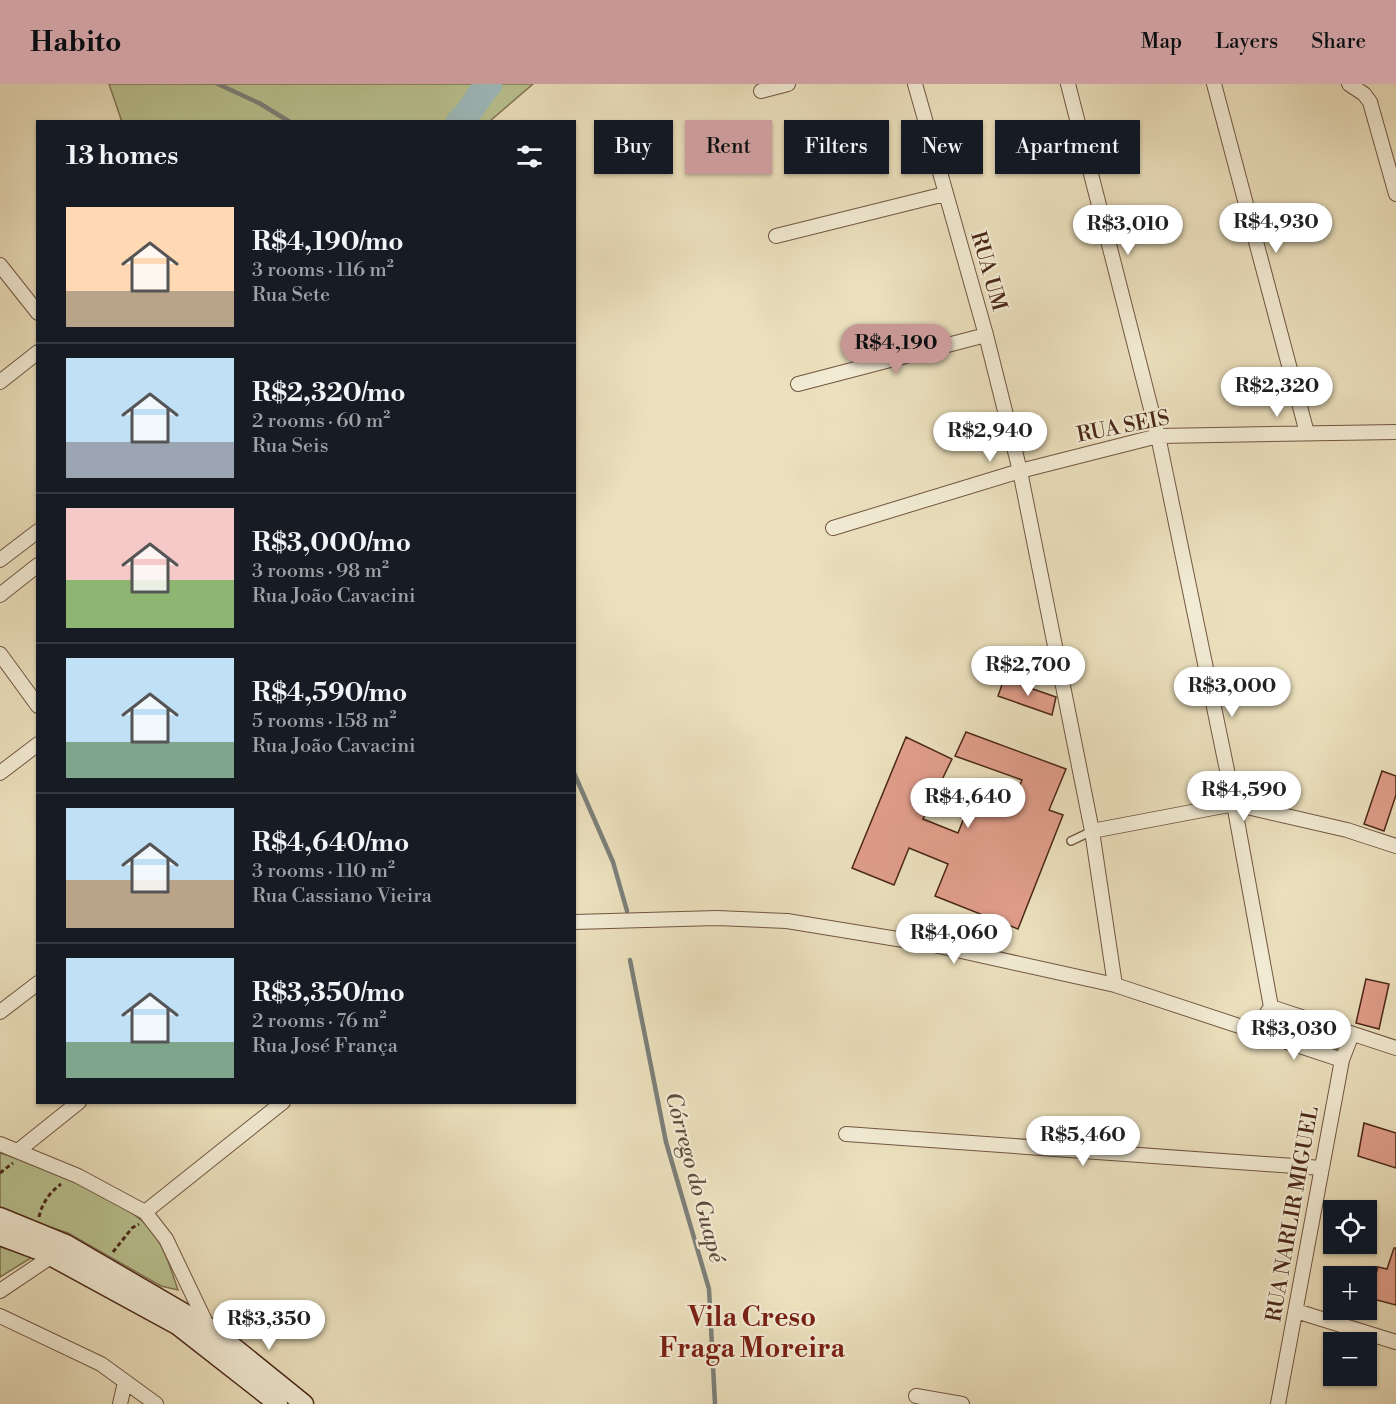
<!DOCTYPE html>
<meta charset="utf-8">
<style>
:root{--surface:#171b24;--page:#242831;--text:#f1f3f6;--muted:#9ea1a6;--line:#363941;--accent:#c59692}
body{margin:0;font-family:"Libre Bodoni",serif;background:var(--page);color:var(--text);height:100vh;display:flex;flex-direction:column;font-size:22px;white-space:nowrap}
*{box-sizing:border-box;margin:0}
p{font-size:20px;color:var(--muted)}
.icon{flex:none;width:33px;height:33px;fill:none;stroke:currentColor;stroke-width:2;stroke-linecap:round;stroke-linejoin:round}
.map{position:relative;flex:1;overflow:hidden}
.panel{position:absolute;left:36px;top:36px;width:540px;height:984px;display:flex;flex-direction:column;background:var(--surface);border-radius:0px;box-shadow:0 2px 4px #0004}
.panel>*{flex:none}
.top-card{position:absolute;left:594px;top:36px;width:570px;height:54px;display:flex;gap:12px}
.tools{position:absolute;left:1323px;top:1116px;display:grid;gap:12px}
.tools a{display:grid;place-items:center;width:54px;height:54px;border-radius:0px;background:var(--surface);box-shadow:0 2px 4px #0004;font-size:30px}
.price{position:absolute;translate:-50% -51px;padding:0 14px;border-radius:21px;background:#fff;color:#222;font-size:20px;line-height:39px;filter:drop-shadow(0 2px 3px #0008)}
.price::after{content:'';position:absolute;left:50%;top:36px;width:18px;height:14px;margin-left:-9px;background:inherit;clip-path:polygon(0 0,100% 0,50% 100%)}
.price.current{background:var(--accent);color:#111}
ul{padding:0;list-style:none}
li{display:flex;align-items:center;gap:18px;height:150px;padding:0 30px}
li+li{border-top:2px solid var(--line)}
li span{display:grid;place-items:center;flex:none;width:168px;height:120px;border-radius:0px;color:#555}
li>.icon{margin-inline-start:auto}
span .icon{width:72px;height:72px;fill:#fffc;stroke-width:1}
li b{font-size:26px}
h2{display:flex;justify-content:space-between;align-items:center;height:72px;padding:0 30px;font-size:26px}
.chip{padding:0 21px;border-radius:0px;background:var(--surface);box-shadow:0 2px 4px #0004;font-size:21px;line-height:54px}
.chip.current{background:var(--accent);color:#111}
header{display:flex;align-items:center;gap:36px;box-sizing:border-box;height:84px;padding:0 30px;background:var(--accent);color:#111}
header strong{font-size:28px}
nav{display:flex;gap:33px;margin-inline-start:auto;font-size:21px}
.map>svg:first-child{display:block}
</style>
<header>
<strong>Habito</strong>
<nav><a>Map</a><a>Layers</a><a>Share</a></nav>
</header>
<div class="map">
<svg width="1396" height="1320" viewBox="0 0 1396 1320">
<rect width="100%" height="100%" fill="#ece1be"/>
<filter id="stains"><feTurbulence type="fractalNoise" baseFrequency=".00333" numOctaves="4"/><feColorMatrix values="0 0 0 0 .2 0 0 0 0 .09 0 0 0 0 .02 0 0 0 .5 -.17"/></filter>
<radialGradient id="worn" r=".72"><stop offset=".6" stop-color="#630" stop-opacity="0"/><stop offset="1" stop-color="#630" stop-opacity=".3"/></radialGradient>
<path fill="#b9c290" stroke="#827454" stroke-width="1.5" d="M109,0h424l-43,37 -368,1z
M1280,934l61,17 -7,20 -64,-23z
M0,1069c38,11 128,47 152,78 13,17 19,39 26,59l-17,-4 -93,-53 -68,-22z
M0,1157l34,15 -34,21z"/>
<g fill="none" stroke-linecap="round" stroke-linejoin="round">
<path stroke="#7c807b" stroke-width="4.5" d="M218,0l41,19 31,19
M574,689l39,89 14,49
M630,876l36,182 43,147 6,115"/>
<path stroke="#9ebbbd" stroke-width="27" d="M459,38c14,-11 18,-26 30,-38"/>
</g>
<path fill="#e19e8b" stroke="#4a2718" stroke-width="1.5" d="M1004,595l52,18 -4,18 -54,-19z
M966,648l100,37 -17,41 14,5 -45,114 -83,-33 13,-32 -39,-16 -15,37 -42,-17 54,-131 46,22 -29,60 35,14 15,-38 37,14 12,-29 -67,-24z
M1382,687l14,5v19l-12,36 -20,-7z
M1366,895l23,5 -10,45 -23,-6z
M1364,1039l32,10v35l-38,-12z
M1394,1164h2v57l-27,-7 9,-31 9,2z"/>
<g fill="none" stroke-linecap="round" stroke-linejoin="round">
<defs>
<path id="lane" d="M1071,757l21,-10"/>
<path id="street" d="M915,0l71,251 34,136 72,360 23,154
M1068,0l90,352 76,368 37,203
M1214,0l93,349
M1349,0l15,10 6,8 26,92
M761,7l27,-7
M776,152l169,-42
M0,181l38,48
M0,298l38,-30
M798,300l188,-49
M833,444l187,-57 138,-35 238,-4
M0,476l38,-29
M0,511l38,-30
M0,570l38,52
M0,689l38,-29
M1092,747l142,-27 113,26 49,16
M574,838l143,-4 70,3 147,24 181,40 227,75
M1271,923l125,41
M0,928l38,-29
M1255,947l16,-24
M846,1050l476,34
M0,1060l78,32 67,36 21,27 43,90
M19,1066l60,-48
M145,1128l138,-110
M0,1207l58,-39
M1296,1227l100,31
M0,1232l101,48 55,40
M916,1312l46,8
M120,1320l5,-22
M1278,1320l64,-344 10,-26"/>
<path id="secondary" d="M0,1133l66,27 144,84 94,76
M0,1152l43,16 134,73 101,79"/>
</defs>
<use href="#lane" stroke="#725642" stroke-width="10"/>
<use href="#street" stroke="#725642" stroke-width="16"/>
<use href="#secondary" stroke="#4a2718" stroke-width="21"/>
<path stroke="#4a2718" stroke-width="3" stroke-dasharray="4.5 3" stroke-linecap="butt" d="M0,1089l13,-10
M39,1133c3,-14 11,-25 22,-33
M113,1168l19,-24 7,-4"/>
<use href="#lane" stroke="#f3ecd5" stroke-width="7"/>
<use href="#street" stroke="#f3ecd5" stroke-width="14"/>
<use href="#secondary" stroke="#f3ecd5" stroke-width="18"/>
</g>
<g text-anchor="middle" stroke-width="4.5" stroke-linejoin="round" paint-order="stroke">
<g font-size="21" fill="#4a2718" stroke="#f3ecd5">
<text transform="translate(989 187) rotate(74)" y="7">RUA UM</text>
<text transform="translate(1123 342) rotate(-11)" y="7">RUA SEIS</text>
<text transform="translate(1292 1130) rotate(-80)" y="7">RUA NARLIR MIGUEL</text>
</g>
<g font-size="22" font-style="italic" fill="#5f4c41" stroke="#f3ecd5">
<text transform="translate(696 1093) rotate(75)" y="8">Córrego do Guapé</text>
</g>
<g font-size="27" font-weight="bold" fill="#7a1f14" stroke="#f3ecd5">
<text x="752" y="1242">Vila Creso<tspan x="752" dy="31">Fraga Moreira</tspan></text>
</g>
</g>
<rect width="100%" height="100%" filter="url(#stains)"/>
<rect width="100%" height="100%" fill="url(#worn)"/>
</svg>
<div class="tools">
<a><svg class="icon" aria-label="locate" viewBox="0 0 24 24"><circle cx="12" cy="12" r="6"/><path d="M12 2v4M12 18v4M2 12h4M18 12h4"/></svg></a>
<a>+</a>
<a>−</a>
</div>
<b class="price" style="left:1276px;top:170px">R$4,930</b>
<b class="price" style="left:1128px;top:172px">R$3,010</b>
<b class="price current" style="left:896px;top:291px">R$4,190</b>
<b class="price" style="left:1277px;top:334px">R$2,320</b>
<b class="price" style="left:990px;top:379px">R$2,940</b>
<b class="price" style="left:1028px;top:613px">R$2,700</b>
<b class="price" style="left:1232px;top:634px">R$3,000</b>
<b class="price" style="left:1244px;top:738px">R$4,590</b>
<b class="price" style="left:968px;top:745px">R$4,640</b>
<b class="price" style="left:954px;top:881px">R$4,060</b>
<b class="price" style="left:1294px;top:977px">R$3,030</b>
<b class="price" style="left:1083px;top:1083px">R$5,460</b>
<b class="price" style="left:269px;top:1267px">R$3,350</b>
<div class="top-card">
<a class="chip">Buy</a>
<a class="chip current">Rent</a>
<a class="chip">Filters</a>
<a class="chip">New</a>
<a class="chip">Apartment</a>
</div>
<section class="panel">
<h2>13 homes<svg class="icon" aria-label="filters" viewBox="0 0 24 24"><path d="M4 7h16M4 17h16"/><circle cx="9" cy="7" r="2"/><circle cx="15" cy="17" r="2"/></svg></h2>
<ul>
<li><span style="background:linear-gradient(#ffd9b3 70%,#b9a48a 0)"><svg class="icon" aria-label="home" viewBox="0 0 24 24"><path d="M3 11l9-7 9 7M6 9v11h12V9"/></svg></span><div><b>R$4,190/mo</b><p>3 rooms · 116 m²</p><p>Rua Sete</p></div></li>
<li><span style="background:linear-gradient(#bfe0f5 70%,#9aa5b1 0)"><svg class="icon" aria-label="home" viewBox="0 0 24 24"><path d="M3 11l9-7 9 7M6 9v11h12V9"/></svg></span><div><b>R$2,320/mo</b><p>2 rooms · 60 m²</p><p>Rua Seis</p></div></li>
<li><span style="background:linear-gradient(#f6c9c9 60%,#8fb573 0)"><svg class="icon" aria-label="home" viewBox="0 0 24 24"><path d="M3 11l9-7 9 7M6 9v11h12V9"/></svg></span><div><b>R$3,000/mo</b><p>3 rooms · 98 m²</p><p>Rua João Cavacini</p></div></li>
<li><span style="background:linear-gradient(#bfe0f5 70%,#7fa58c 0)"><svg class="icon" aria-label="home" viewBox="0 0 24 24"><path d="M3 11l9-7 9 7M6 9v11h12V9"/></svg></span><div><b>R$4,590/mo</b><p>5 rooms · 158 m²</p><p>Rua João Cavacini</p></div></li>
<li><span style="background:linear-gradient(#bfe0f5 60%,#b9a48a 0)"><svg class="icon" aria-label="home" viewBox="0 0 24 24"><path d="M3 11l9-7 9 7M6 9v11h12V9"/></svg></span><div><b>R$4,640/mo</b><p>3 rooms · 110 m²</p><p>Rua Cassiano Vieira</p></div></li>
<li><span style="background:linear-gradient(#bfe0f5 70%,#7fa58c 0)"><svg class="icon" aria-label="home" viewBox="0 0 24 24"><path d="M3 11l9-7 9 7M6 9v11h12V9"/></svg></span><div><b>R$3,350/mo</b><p>2 rooms · 76 m²</p><p>Rua José França</p></div></li>
</ul>
</section>
</div>
